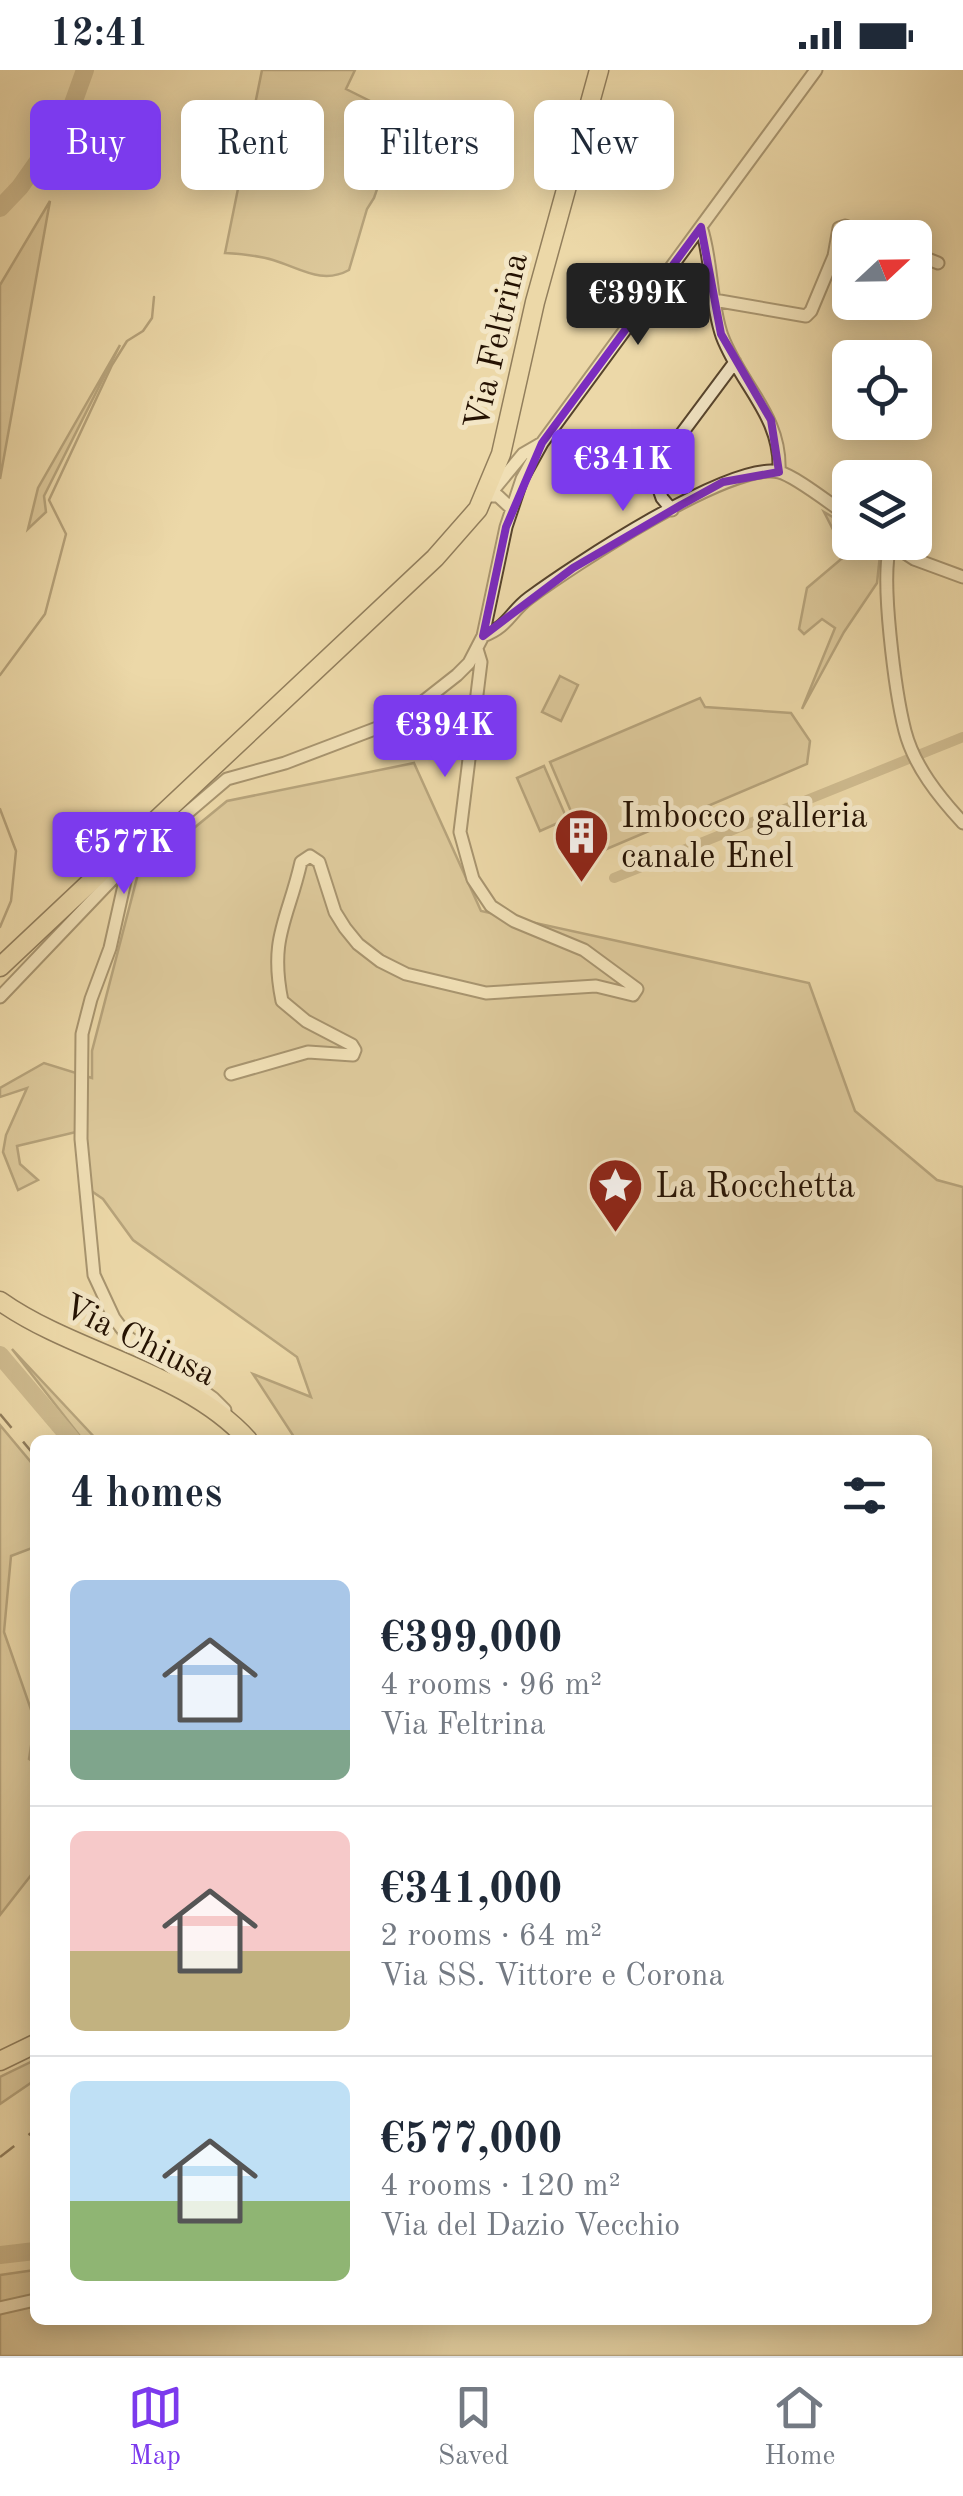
<!DOCTYPE html>
<meta charset="utf-8">
<style>
:root{--surface:#fff;--page:#f6f6f7;--text:#1f2937;--muted:#747a83;--line:#e0e1e3;--accent:#7c3aed}
body{margin:0;font-family:"Old Standard TT",serif;background:var(--page);color:var(--text);height:100vh;display:flex;flex-direction:column;font-size:38px;white-space:nowrap}
*{box-sizing:border-box;margin:0}
p{font-size:32px;color:var(--muted)}
.icon{flex:none;width:55px;height:55px;fill:none;stroke:currentColor;stroke-width:2;stroke-linecap:round;stroke-linejoin:round}
.map{position:relative;flex:1;overflow:hidden}
.drawer{position:absolute;left:30px;top:1365px;width:902px;height:890px;display:flex;flex-direction:column;background:var(--surface);border-radius:15px;box-shadow:0 5px 25px #0003}
.drawer>*{flex:none}
.guide{position:absolute;left:30px;top:30px;width:905px;height:90px;display:flex;gap:20px}
.needle{width:65px;rotate:68deg}
.buttons{position:absolute;left:832px;top:150px;display:grid;gap:20px}
.buttons a{display:grid;place-items:center;width:100px;height:100px;border-radius:15px;background:var(--surface);box-shadow:0 5px 25px #0003;font-size:50px}
.price{position:absolute;translate:-50% -85px;padding:0 22px;border-radius:10px;background:var(--accent);color:#fff;font-size:32px;line-height:65px;filter:drop-shadow(0 2px 5px #0008)}
.price::after{content:'';position:absolute;left:50%;top:60px;width:30px;height:22px;margin-left:-15px;background:inherit;clip-path:polygon(0 0,100% 0,50% 100%)}
.price.on{background:#222;color:#fff}
ul{padding:0;list-style:none}
li{display:flex;align-items:center;gap:30px;height:250px;padding:0 40px}
li+li{border-top:2px solid var(--line)}
li span{display:grid;place-items:center;flex:none;width:280px;height:200px;border-radius:15px;color:#555}
li>.icon{margin-inline-start:auto}
span .icon{width:120px;height:120px;fill:#fffc;stroke-width:1}
li b{font-size:42px}
h2{display:flex;justify-content:space-between;align-items:center;height:120px;padding:0 40px;font-size:42px}
.chip{padding:0 35px;border-radius:15px;background:var(--surface);box-shadow:0 5px 25px #0003;font-size:35px;line-height:90px}
.chip.on{background:var(--accent);color:#fff}
.status{display:flex;justify-content:space-between;align-items:center;height:70px;padding:0 50px;background:var(--surface);direction:ltr}
.status svg{height:28px;fill:currentColor}
.dock{display:flex;justify-content:space-around;align-items:center;height:140px;border-top:2px solid var(--line);background:var(--surface);font-size:28px;color:var(--muted)}
.dock a{display:grid;justify-items:center;gap:5px}
.dock .on{color:var(--accent)}
.map>svg:first-child{display:block}
</style>
<div class="status"><b>12:41</b><svg viewBox="0 0 49 12"><path d="M0 12V9h3v3zM5 12V6h3v6zM10 12V3h3v9zM15 12V0h3v12zM26 1h20v11H26zM47 4h2v5h-2z"/></svg></div>
<div class="map">
<svg width="963" height="2286" viewBox="0 0 963 2286">
<rect width="100%" height="100%" fill="#ecd8a8"/>
<filter id="stains"><feTurbulence type="fractalNoise" baseFrequency=".002" numOctaves="4"/><feColorMatrix values="0 0 0 0 .2 0 0 0 0 .09 0 0 0 0 .02 0 0 0 .5 -.17"/></filter>
<radialGradient id="worn" r=".72"><stop offset=".6" stop-color="#630" stop-opacity="0"/><stop offset="1" stop-color="#630" stop-opacity=".3"/></radialGradient>
<path fill="#cab68c" stroke="#776447" stroke-width="2.5" d="M262,0h93l-9,19 56,28 -28,81 -7,11 -18,61c-27,15 -49,-2 -76,-10 -16,-5 -31,-6 -48,-7z
M50,131l-50,278v-194z
M120,275l-76,151 2,16 -18,17 10,-41z
M824,442l26,15v15l25,1 6,3 -4,37 -33,49 -42,77 33,-81 -13,-9 -18,15 -5,-5 8,-41 39,-33z
M560,606l18,9 -17,36 -19,-9z
M700,628l5,9 86,6 19,28 -3,23 -217,92 -40,-94z
M414,693l67,148 328,72 46,128 82,69 26,7v1169h-963v-81l35,-5v50h893v-880h-632l-43,-66 58,23 -14,-40 -164,-117 -30,-41 -13,-9 -14,-58 -59,14 3,18 18,16 -20,10 -15,-38 3,-17 21,-47 -27,9v-9l44,-25 48,15v-27l46,-177 89,-73z
M544,696l23,53 -27,12 -23,-53z
M12,1279l85,91h-14z
M0,1355l35,42v80l-24,9 -7,76 31,89 -6,38 6,4v107l-35,45z
M35,1990v20l-35,24v-27z"/>
<g fill="none" stroke-linecap="round" stroke-linejoin="round">
<path stroke="#736044" stroke-width="2.5" d="M0,605l45,-61 21,-80 -17,-34 63,-135 15,-24 16,-10 9,-13 2,-21
M0,739l16,42 -5,50 -11,26"/>
<path stroke="#a89470" stroke-width="10" d="M614,808l349,-141"/>
<path stroke="#a89470" stroke-width="18" d="M0,138l20,-21 47,-67 18,-50
M0,1285l72,85
M0,2185l35,-4"/>
<defs>
<path id="minor" d="M701,157c11,31 9,75 21,109 19,50 60,80 57,136
M915,184l23,9
M714,230l92,16 5,-5 23,-55 5,-28 6,-2 29,12
M490,424l33,-40 19,-11 274,-373
M489,426h9l14,13
M672,440l-10,-12 -9,-26 82,-110
M888,472l26,17 49,18
M891,474c-12,31 5,152 14,187 9,35 34,66 58,92
M483,566c25,-9 27,-24 46,-38 42,-31 203,-138 250,-126 17,4 55,35 71,45
M125,796l2,6 -17,76 -19,51 -9,35 -1,105 13,136 20,43 14,19 85,61 12,12
M0,927l125,-131 102,-87 58,-16 116,-44 56,-44 12,-12 14,-27 23,-109 16,-48 20,-36
M231,1004l77,-22 45,3 2,-5 -3,-5 -46,-24 -24,-20c-13,-64 6,-81 19,-139l9,-6 9,6 16,50 10,16 13,16 22,17 26,13 80,19 110,-7 37,9 4,-6 -53,-39 -70,-29 -23,-15 -18,-27 -13,-47 21,-170 -4,-13
M0,2238l35,-8"/>
<path id="primary" d="M0,897l435,-409 43,-49 23,-55 34,-152 64,-232
M0,1231c75,53 186,70 248,139
M0,1991l35,-17"/>
</defs>
<use href="#minor" stroke="#56432c" stroke-width="15"/>
<use href="#primary" stroke="#241102" stroke-width="21"/>
<use href="#minor" stroke="#f3e6c6" stroke-width="11"/>
<use href="#primary" stroke="#ecd8a8" stroke-width="18"/>
<path stroke="#241102" stroke-width="2.5" stroke-dasharray="18 18" stroke-linecap="butt" d="M0,1344l35,42
M0,2087l35,-27"/>
</g>
<path d="M0 0H963V2286H0ZM701,157l20,107 50,86 8,52 -56,10 -42,23 -108,63 -90,68 23,-109 36,-84z" fill="#ecd8a8" fill-opacity=".55" fill-rule="evenodd"/>
<path fill="none" stroke="#7b2cbf" stroke-width="8" stroke-linejoin="round" d="M701,157l20,107 50,86 8,52 -56,10 -42,23 -108,63 -90,68 23,-109 36,-84z"/>
<defs>
<symbol id="building-pin" viewBox="-11 -11 22 30"><path d="M0 17L-7.5 6A9.5 9.5 0 1 1 7.5 6Z" fill="#8f2418" stroke="#f3e6c6"/><path d="M-4-6H4V6H1V3H-1V6H-4ZM-2.5-4.3h1.7v1.8h-1.7ZM.8-4.3h1.7v1.8H.8ZM-2.5-1h1.7V.8h-1.7ZM.8-1h1.7V.8H.8Z" fill="#fff"/></symbol>
<symbol id="sight-pin" viewBox="-11 -11 22 30"><path d="M0 17L-7.5 6A9.5 9.5 0 1 1 7.5 6Z" fill="#8f2418" stroke="#f3e6c6"/><path d="M0-6L1.8-2.2L6-1.7L2.9 1.2L3.7 5.4L0 3.3L-3.7 5.4L-2.9 1.2L-6-1.7L-1.8-2.2Z" fill="#fff"/></symbol>
</defs>
<g fill-rule="evenodd">
<use href="#building-pin" x="550" y="734" width="63" height="86"/>
<use href="#sight-pin" x="584" y="1084" width="63" height="86"/>
</g>
<g text-anchor="middle" stroke-width="10" stroke-linejoin="round" paint-order="stroke">
<g font-size="35" fill="#241102" stroke="#f3e6c6">
<text transform="translate(495 271) rotate(-77)" y="12">Via Feltrina</text>
<text transform="translate(140 1269) rotate(26)" y="12">Via Chiusa</text>
</g>
<g font-size="35" fill="#241102" stroke="#f3e6c6" text-anchor="start">
<text x="621" y="757">Imbocco galleria<tspan x="621" dy="40">canale Enel</tspan></text>
<text x="655" y="1127">La Rocchetta</text>
</g>
</g>
<rect width="100%" height="100%" filter="url(#stains)"/>
<rect width="100%" height="100%" fill="url(#worn)"/>
</svg>
<div class="buttons">
<a><svg class="needle" viewBox="-14 -14 28 28"><path d="M0-13l5 13h-10z" fill="#e53935"/><path d="M0 13l5-13h-10z" fill="#747a83"/></svg></a>
<a><svg class="icon" aria-label="locate" viewBox="0 0 24 24"><circle cx="12" cy="12" r="6"/><path d="M12 2v4M12 18v4M2 12h4M18 12h4"/></svg></a>
<a><svg class="icon" aria-label="layers" viewBox="0 0 24 24"><path d="M12 4l9 5-9 5-9-5zM3 14l9 5 9-5"/></svg></a>
</div>
<b class="price on" style="left:638px;top:278px">€399K</b>
<b class="price" style="left:623px;top:444px">€341K</b>
<b class="price" style="left:445px;top:710px">€394K</b>
<b class="price" style="left:124px;top:827px">€577K</b>
<div class="guide">
<a class="chip on">Buy</a>
<a class="chip">Rent</a>
<a class="chip">Filters</a>
<a class="chip">New</a>
</div>
<section class="drawer">
<h2>4 homes<svg class="icon" aria-label="filters" viewBox="0 0 24 24"><path d="M4 7h16M4 17h16"/><circle cx="9" cy="7" r="2"/><circle cx="15" cy="17" r="2"/></svg></h2>
<ul>
<li><span style="background:linear-gradient(#a9c7e8 75%,#7fa58c 0)"><svg class="icon" aria-label="home" viewBox="0 0 24 24"><path d="M3 11l9-7 9 7M6 9v11h12V9"/></svg></span><div><b>€399,000</b><p>4 rooms · 96 m²</p><p>Via Feltrina</p></div></li>
<li><span style="background:linear-gradient(#f6c9c9 60%,#c2b280 0)"><svg class="icon" aria-label="home" viewBox="0 0 24 24"><path d="M3 11l9-7 9 7M6 9v11h12V9"/></svg></span><div><b>€341,000</b><p>2 rooms · 64 m²</p><p>Via SS. Vittore e Corona</p></div></li>
<li><span style="background:linear-gradient(#bfe0f5 60%,#8fb573 0)"><svg class="icon" aria-label="home" viewBox="0 0 24 24"><path d="M3 11l9-7 9 7M6 9v11h12V9"/></svg></span><div><b>€577,000</b><p>4 rooms · 120 m²</p><p>Via del Dazio Vecchio</p></div></li>
</ul>
</section>
</div>
<nav class="dock">
<a class="on"><svg class="icon" aria-label="map" viewBox="0 0 24 24"><path d="M3 6l6-2 6 2 6-2v14l-6 2-6-2-6 2zM9 4v14M15 6v14"/></svg>Map</a>
<a><svg class="icon" aria-label="saved" viewBox="0 0 24 24"><path d="M7 4h10v16l-5-4-5 4z"/></svg>Saved</a>
<a><svg class="icon" aria-label="home" viewBox="0 0 24 24"><path d="M3 11l9-7 9 7M6 9v11h12V9"/></svg>Home</a>
</nav>
